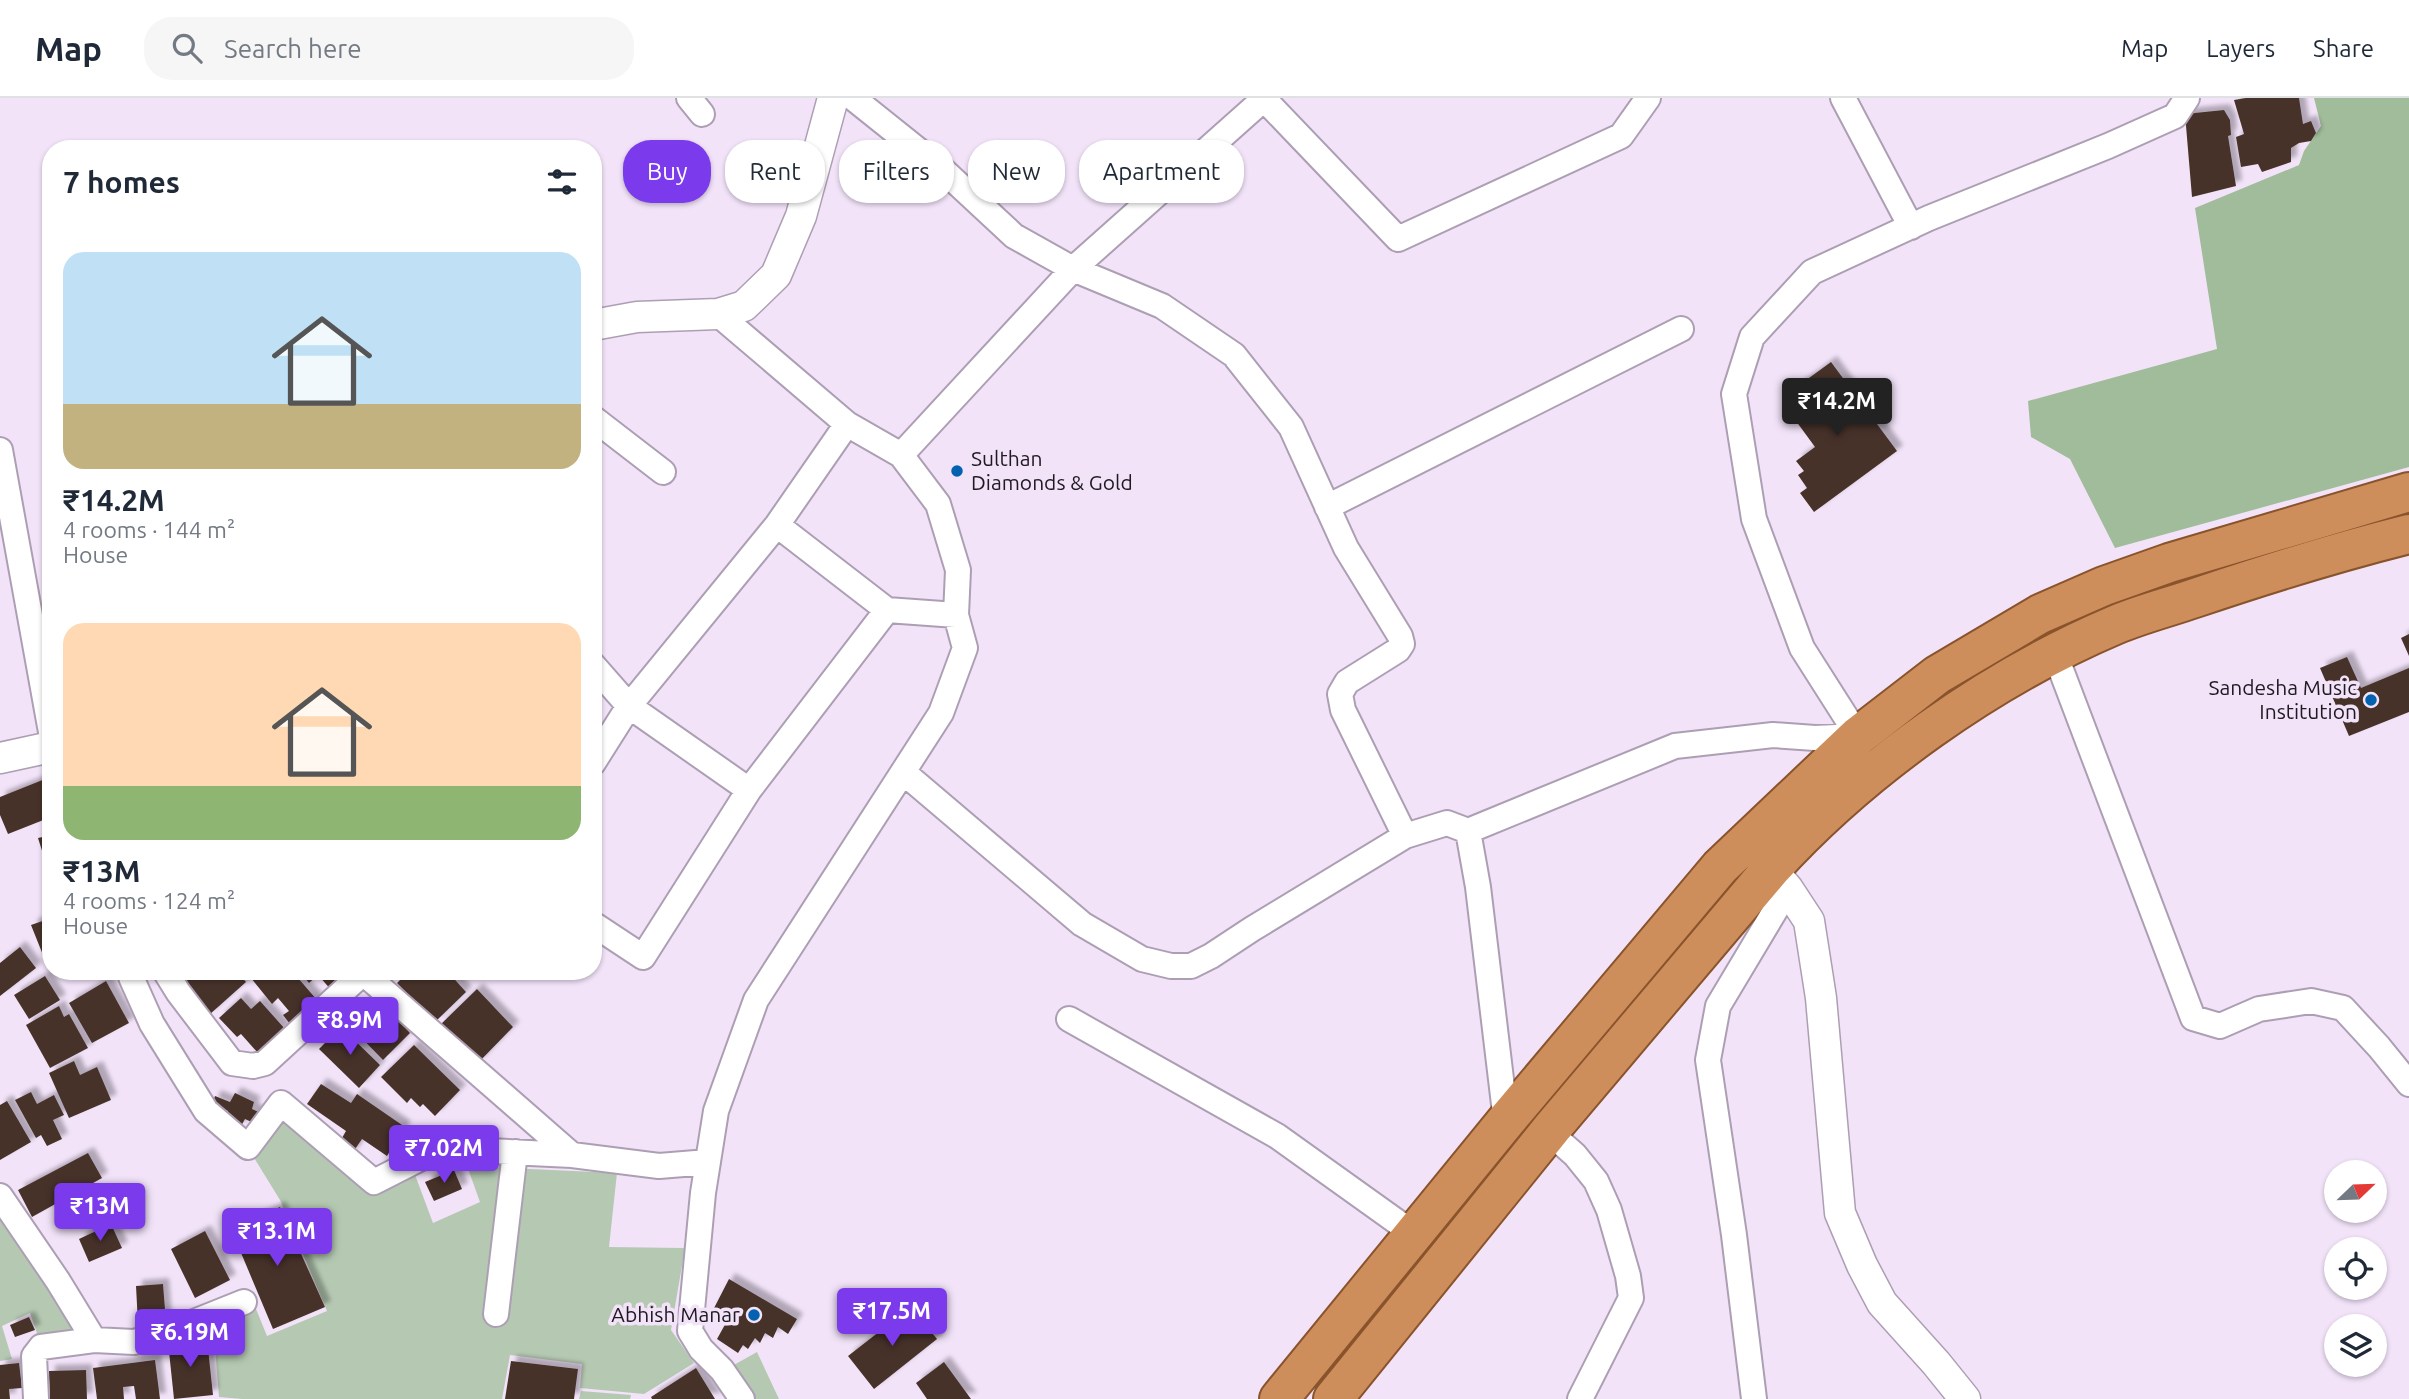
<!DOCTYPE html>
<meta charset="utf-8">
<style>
:root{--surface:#fff;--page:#f6f6f7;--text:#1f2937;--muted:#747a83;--line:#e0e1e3;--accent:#7c3aed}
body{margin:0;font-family:Ubuntu,sans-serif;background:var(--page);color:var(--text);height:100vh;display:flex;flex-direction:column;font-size:26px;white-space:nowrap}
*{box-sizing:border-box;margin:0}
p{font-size:23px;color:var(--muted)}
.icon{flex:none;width:38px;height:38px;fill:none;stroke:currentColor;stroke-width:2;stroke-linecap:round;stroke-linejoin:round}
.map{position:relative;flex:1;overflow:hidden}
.panel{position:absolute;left:42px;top:42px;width:560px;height:840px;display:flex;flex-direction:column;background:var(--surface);border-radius:28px;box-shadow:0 2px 5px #0004}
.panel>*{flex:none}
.banner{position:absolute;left:623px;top:42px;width:665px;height:63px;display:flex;gap:14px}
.needle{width:46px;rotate:67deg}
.tools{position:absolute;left:2324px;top:1062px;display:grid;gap:14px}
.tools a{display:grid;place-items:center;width:63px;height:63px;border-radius:50%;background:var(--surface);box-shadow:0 2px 5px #0004;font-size:35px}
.price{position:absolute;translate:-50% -60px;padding:0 16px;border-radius:7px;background:var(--accent);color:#fff;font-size:23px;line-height:46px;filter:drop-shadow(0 2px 4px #0008)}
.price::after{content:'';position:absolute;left:50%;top:42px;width:21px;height:16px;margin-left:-10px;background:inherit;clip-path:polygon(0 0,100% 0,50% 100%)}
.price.selected{background:#222;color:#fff}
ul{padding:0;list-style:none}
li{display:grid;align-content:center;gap:14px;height:371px;padding:0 21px}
li span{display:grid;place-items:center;height:217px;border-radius:21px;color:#555}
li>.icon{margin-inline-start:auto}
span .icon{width:126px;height:126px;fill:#fffc;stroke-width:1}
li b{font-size:30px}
h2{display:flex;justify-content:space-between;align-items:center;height:84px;padding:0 21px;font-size:30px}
.pill{padding:0 24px;border-radius:28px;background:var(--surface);box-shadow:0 2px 5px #0004;font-size:24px;line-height:63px}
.pill.selected{background:var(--accent);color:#fff}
header{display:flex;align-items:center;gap:42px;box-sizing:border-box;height:98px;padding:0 35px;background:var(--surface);border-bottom:2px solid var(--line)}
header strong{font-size:33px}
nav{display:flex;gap:38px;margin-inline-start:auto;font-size:24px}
.search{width:490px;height:63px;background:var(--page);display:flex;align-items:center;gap:18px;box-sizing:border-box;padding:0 24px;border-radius:28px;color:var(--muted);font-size:26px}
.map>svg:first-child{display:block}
</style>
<header>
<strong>Map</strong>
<div class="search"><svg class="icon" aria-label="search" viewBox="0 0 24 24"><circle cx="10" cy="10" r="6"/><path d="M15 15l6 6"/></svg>Search here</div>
<nav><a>Map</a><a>Layers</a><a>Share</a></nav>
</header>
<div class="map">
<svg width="2409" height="1301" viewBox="0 0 2409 1301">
<defs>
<filter id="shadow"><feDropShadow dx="6" dy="-6" stdDeviation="2" flood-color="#0004"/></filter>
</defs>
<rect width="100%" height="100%" fill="#f2e3f9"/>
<path fill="#b5c9b2" d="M283,1013l90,78 41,-17 19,51 47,-21 -13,-36 150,7 -8,74 76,1 -14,82 23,33 -50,31 -64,-6 2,-24 -72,-9 -8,44h-260l-23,-2 -6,-76 41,-17 13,32 60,-25 -47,-111 -29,-47z
M0,1107l83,128 -43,9 -10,-29 -28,13 10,33 -12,2z
M757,1254l22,47h-29l-18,-33z
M581,1293l50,4 -1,4h-51z"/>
<path fill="#a0bc9a" d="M2314,0h95v369l-294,81 -45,-89 -39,-22 -3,-36 189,-52 -22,-141 104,-43 5,-14 17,-25z"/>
<path fill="#47332b" filter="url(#shadow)" d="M2246,0h53l4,26 8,-3 5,12 -5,8 -12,2 -8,5v14l-29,10 -4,-8 -17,3 -5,-30 8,-3 -10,-34z
M2224,12l6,10 1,15 -3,1 8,50 -44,11 -7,-83z
M1831,264l66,89 -83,61 -14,-19 7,-5 -9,-13 6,-4 -8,-10 19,-14 -19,-26 18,-13 -16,-22z
M51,507v26h-1l-6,-24z
M2409,536v22l-8,-18z
M2347,559l14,31 48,-20v44l-60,24 -29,-68z
M45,681l6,15v23l-43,17 -8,-19v-18z
M51,737v41h-1l-12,-38z
M51,820v39l-6,3 -14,-35z
M20,849l16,21 -36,28v-33z
M183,873h53l10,11 -37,33 -27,-34z
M259,873h33l25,29 -27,24 -7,-9 6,-4 -11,-13 -6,6 -21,-26z
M299,873h46l4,5 -16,16 -15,-17 -9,8z
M409,873h38l19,21 -31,30 -38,-39z
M45,878l15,24 -31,19 -15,-24z
M106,883l23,42 -37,20 -23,-40z
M477,891l36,38 -35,36 -38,-38z
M374,896l36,39 -27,27 -38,-39z
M241,900l10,11 9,-8 25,28 -27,24 -17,-19 -4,3 -18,-19z
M59,908l5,11 5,-3 19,34 -38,20 -24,-43z
M341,929l39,38 -21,23 -40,-39z
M414,947l46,45 -25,26 -12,-12 -3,3 -9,-9 -4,5 -26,-26z
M74,963l6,14 17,-8 14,33 -42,18 -20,-45z
M321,986l30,19 6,-9 48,33 -18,29 -25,-17 -11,16 -13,-10 8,-14 -39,-27z
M31,994l6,12 17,-9 10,20 -11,5 9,19 -15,7 -6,-11 -5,3 -21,-38z
M235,995l19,9 -2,7 11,5 -5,11 -13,-6 -5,9 -16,-8 4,-9 -16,-7 3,-8 15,6z
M7,1003l24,41 -31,18v-55z
M88,1055l14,25 -70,39 -14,-27z
M454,1072l8,19 -28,12 -9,-19z
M280,1109l45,100 -52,22 -42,-100z
M111,1126l11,24 -33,14 -10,-23z
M205,1133l25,49 -35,18 -24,-49z
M729,1181l68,40 -9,15 -10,-7 -5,11 -8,-5 -5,10 -5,-5 -7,11 -5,-4 -5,8 -21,-14 10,-18 -15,-9z
M163,1186l3,38 -28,2 -2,-38z
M911,1209l26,32 -63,50 -26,-33z
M29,1219l6,13 -20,7 -5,-12z
M207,1241l6,56 -39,4 -6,-57z
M155,1262l5,39h-24l-2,-13 -11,1 1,12h-27l-4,-31z
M511,1263l67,8 -4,30h-69z
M944,1264l27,37h-44l-11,-16z
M19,1265l3,25 -13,1 1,10h-10v-34z
M696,1270l19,31h-63l-1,-2z
M86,1272l1,29h-37l-1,-28z"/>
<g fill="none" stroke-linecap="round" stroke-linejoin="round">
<defs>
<path id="minor" d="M689,0l13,16
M853,0l90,72 71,66 59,33 89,37 72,49 57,72 55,121 54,88 2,8 -4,6 -51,32 -7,12 3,16 62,126 42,-13 21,8 10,56 28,234
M1843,0l68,129
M1264,1l134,140 223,-103 27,-38
M718,216l129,110 54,31 37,49 20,66 -2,45 9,33 -24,65 -185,287 -40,111 -13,82 -13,138 11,18 21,21 20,29
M593,320l70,54
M0,352l51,282
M901,357l172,-186 192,-171
M1327,409l354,-178
M777,427l110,85
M2055,556l138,364 27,8 39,-17 52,-8 32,7 36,39 30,37
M593,567l36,41 120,84
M1858,638l-56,-88 -48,-129 -20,-125 18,-57 60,-65 117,-54 179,-72 67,-30 12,-18
M593,665l36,-57 148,-181 70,-101
M903,674l179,152 60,35 29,7h20l20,-10 41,-27 153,-93
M1468,733l207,-85 98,-11 42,3 43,-2
M593,826l50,33 106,-167 138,-180 69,5
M132,873l-1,6 21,47 54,87 42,36 33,-44 93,79 49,-25 46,-7 103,5
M165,873l13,21 54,71 21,3 12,-3 98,-90
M361,873l211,184 87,11 49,-4
M1069,921l208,117 137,98
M1549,1034l26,23 21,26 13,29 19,66 3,22 -51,101
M0,1098l58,85 36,59 40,2 35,-10 75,-30
M496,1216l19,-162
M36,1301l-2,-43 7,-9 53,-7
M1754,1301l-20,-164 -26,-175 10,-54 70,-117"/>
<path id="tertiary" d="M593,227l44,-8 81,-3 26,-8 32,-31 25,-59 32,-118
M0,660l51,-11
M1771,771l17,20 21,32 12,77 19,215 22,52 20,38 54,60 29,36"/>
<path id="trunk" d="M1279,1301l227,-278 214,-254 138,-131 79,-61 103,-61 64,-28 65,-23 240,-71
M1333,1301l219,-271 219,-259c91,-100 219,-191 344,-244 26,-11 54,-18 80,-27 71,-24 142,-46 214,-64"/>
</defs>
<use href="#minor" stroke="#ad9fb3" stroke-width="28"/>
<use href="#tertiary" stroke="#ad9fb3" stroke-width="33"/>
<use href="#trunk" stroke="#89532c" stroke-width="42"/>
<use href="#minor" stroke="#fff" stroke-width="24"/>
<use href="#tertiary" stroke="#fff" stroke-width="30"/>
<use href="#trunk" stroke="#ce8e5b" stroke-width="38"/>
</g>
<g fill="#0262af" stroke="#f2e3f9" stroke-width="2.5">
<circle cx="957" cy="373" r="7"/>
<circle cx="2371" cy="602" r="7"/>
<circle cx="754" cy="1217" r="7"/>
</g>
<g text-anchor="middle" stroke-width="7" stroke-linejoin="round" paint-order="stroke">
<g font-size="21" fill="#1f1a21" stroke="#f2e3f9" text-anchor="end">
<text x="971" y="368" text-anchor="start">Sulthan<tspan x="971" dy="24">Diamonds &amp; Gold</tspan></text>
<text x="2357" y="597">Sandesha Music<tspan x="2357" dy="24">Institution</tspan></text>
<text x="740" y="1224">Abhish Manar</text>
</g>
</g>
</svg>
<div class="tools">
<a><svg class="needle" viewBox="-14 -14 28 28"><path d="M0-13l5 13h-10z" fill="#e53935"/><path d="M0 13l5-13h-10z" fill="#747a83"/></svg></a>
<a><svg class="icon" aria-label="locate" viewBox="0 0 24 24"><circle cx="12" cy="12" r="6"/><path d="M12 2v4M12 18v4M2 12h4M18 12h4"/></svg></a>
<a><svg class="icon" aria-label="layers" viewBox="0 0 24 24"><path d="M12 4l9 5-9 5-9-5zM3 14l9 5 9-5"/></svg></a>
</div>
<b class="price selected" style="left:1837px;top:340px">₹14.2M</b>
<b class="price" style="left:350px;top:959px">₹8.9M</b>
<b class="price" style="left:444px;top:1087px">₹7.02M</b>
<b class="price" style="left:100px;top:1145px">₹13M</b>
<b class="price" style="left:277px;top:1170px">₹13.1M</b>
<b class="price" style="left:892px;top:1250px">₹17.5M</b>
<b class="price" style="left:190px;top:1271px">₹6.19M</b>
<div class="banner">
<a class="pill selected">Buy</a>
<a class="pill">Rent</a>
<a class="pill">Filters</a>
<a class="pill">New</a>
<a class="pill">Apartment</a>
</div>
<section class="panel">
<h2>7 homes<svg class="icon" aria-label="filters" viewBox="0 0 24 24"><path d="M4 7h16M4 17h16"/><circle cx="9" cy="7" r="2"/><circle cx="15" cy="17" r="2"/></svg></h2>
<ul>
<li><span style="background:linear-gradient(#bfe0f5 70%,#c2b280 0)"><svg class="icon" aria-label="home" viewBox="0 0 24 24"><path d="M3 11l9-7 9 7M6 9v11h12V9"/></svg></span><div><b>₹14.2M</b><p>4 rooms · 144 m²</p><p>House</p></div></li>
<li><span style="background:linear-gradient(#ffd9b3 75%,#8fb573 0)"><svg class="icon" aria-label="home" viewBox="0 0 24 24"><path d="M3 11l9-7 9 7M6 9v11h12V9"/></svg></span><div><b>₹13M</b><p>4 rooms · 124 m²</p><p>House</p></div></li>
</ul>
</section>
</div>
